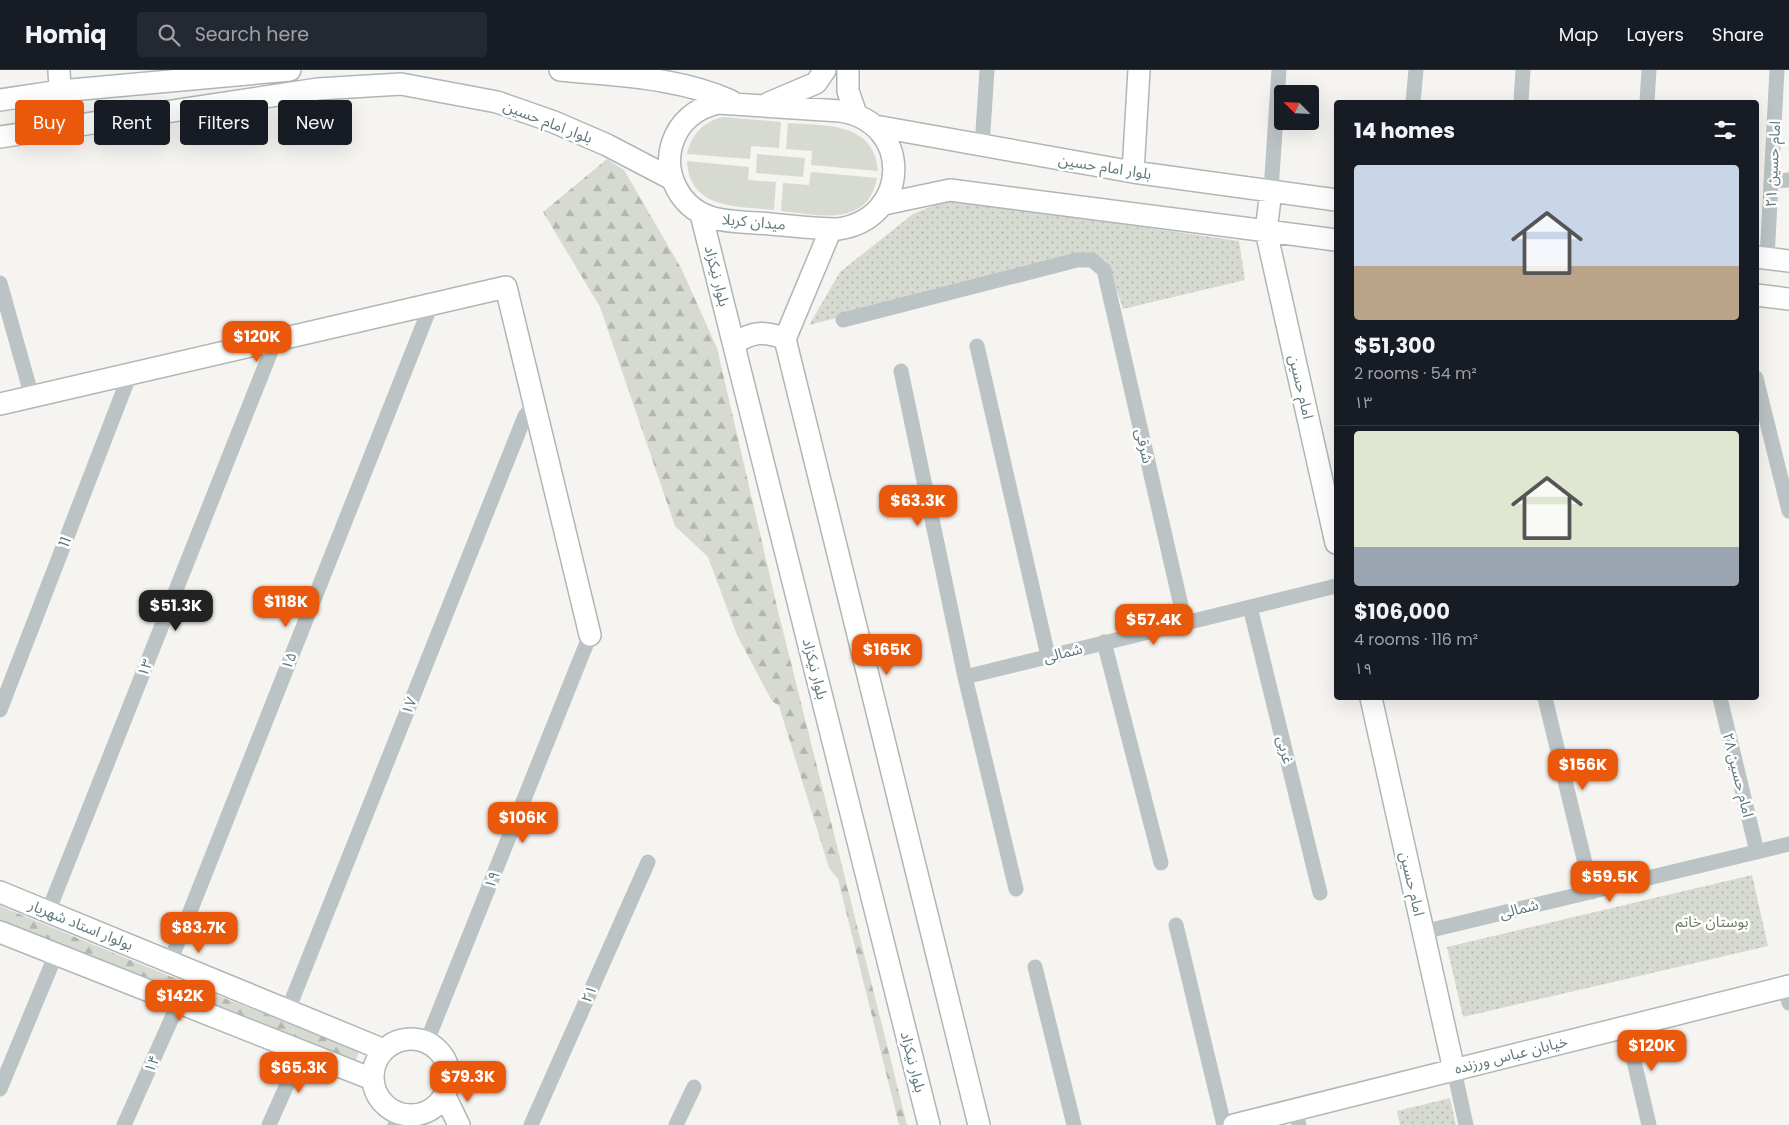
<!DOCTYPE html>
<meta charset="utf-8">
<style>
:root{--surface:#171b24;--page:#242831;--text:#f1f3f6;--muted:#9ea1a6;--line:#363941;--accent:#ea580c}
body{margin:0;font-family:Poppins,"Noto Sans Arabic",sans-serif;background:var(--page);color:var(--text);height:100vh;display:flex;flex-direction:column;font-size:19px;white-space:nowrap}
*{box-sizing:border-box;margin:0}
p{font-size:16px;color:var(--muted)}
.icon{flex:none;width:28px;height:28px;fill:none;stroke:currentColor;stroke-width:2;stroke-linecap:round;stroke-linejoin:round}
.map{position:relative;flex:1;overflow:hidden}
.side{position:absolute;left:1334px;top:30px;width:425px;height:600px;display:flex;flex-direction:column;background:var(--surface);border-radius:5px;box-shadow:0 5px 20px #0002}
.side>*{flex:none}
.guide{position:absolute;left:15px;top:30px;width:475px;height:45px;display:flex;gap:10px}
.needle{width:32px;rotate:294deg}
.tools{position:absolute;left:1274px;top:15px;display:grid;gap:10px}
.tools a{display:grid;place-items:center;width:45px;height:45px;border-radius:5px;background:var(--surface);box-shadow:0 5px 20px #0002;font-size:25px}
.price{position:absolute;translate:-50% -42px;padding:0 11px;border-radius:10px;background:var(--accent);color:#fff;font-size:16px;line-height:32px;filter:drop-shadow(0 1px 2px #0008)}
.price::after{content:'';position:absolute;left:50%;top:30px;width:15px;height:11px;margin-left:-8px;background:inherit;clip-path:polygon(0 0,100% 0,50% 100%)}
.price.selected{background:#222;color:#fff}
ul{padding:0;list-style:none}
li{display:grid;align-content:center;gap:10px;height:265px;padding:0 20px}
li+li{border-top:1px solid var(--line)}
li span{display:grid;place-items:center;height:155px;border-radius:5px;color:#555}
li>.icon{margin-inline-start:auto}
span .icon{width:90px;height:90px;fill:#fffc;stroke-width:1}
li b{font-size:21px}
h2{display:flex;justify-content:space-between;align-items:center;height:60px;padding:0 20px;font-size:21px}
.chip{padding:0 18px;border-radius:5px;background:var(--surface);box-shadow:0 5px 20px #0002;font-size:18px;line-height:45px}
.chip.selected{background:var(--accent);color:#fff}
header{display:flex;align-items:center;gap:30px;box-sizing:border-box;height:70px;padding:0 25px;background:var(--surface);border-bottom:1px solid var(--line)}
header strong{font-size:24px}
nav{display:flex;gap:28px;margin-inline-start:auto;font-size:18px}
.search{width:350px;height:45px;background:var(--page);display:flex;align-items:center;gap:12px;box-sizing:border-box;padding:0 18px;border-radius:5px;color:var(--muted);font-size:19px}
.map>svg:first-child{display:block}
</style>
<header>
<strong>Homiq</strong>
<div class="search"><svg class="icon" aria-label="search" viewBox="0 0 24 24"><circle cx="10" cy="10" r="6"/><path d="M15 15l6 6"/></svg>Search here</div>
<nav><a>Map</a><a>Layers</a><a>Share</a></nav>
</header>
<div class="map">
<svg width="1789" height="1055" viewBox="0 0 1789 1055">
<defs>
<pattern id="forest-firs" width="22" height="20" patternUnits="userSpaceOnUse" patternTransform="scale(1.25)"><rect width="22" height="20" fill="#d7dad1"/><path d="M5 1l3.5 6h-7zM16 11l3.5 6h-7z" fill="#b2b6af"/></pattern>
<pattern id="park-dots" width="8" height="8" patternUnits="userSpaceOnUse" patternTransform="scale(1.25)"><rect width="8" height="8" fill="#d7dad1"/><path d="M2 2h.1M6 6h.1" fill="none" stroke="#b2b6af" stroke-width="1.8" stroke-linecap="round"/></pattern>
</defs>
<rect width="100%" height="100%" fill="#f5f4f1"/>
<path fill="#d7dad1" d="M723,47l58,5 -2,26 -28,-2 -1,13 -63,-5c4,-19 17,-33 36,-37z
M788,53c37,3 86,-2 90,48l-67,-6 1,-14 -26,-2z
M757,84l48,4 -2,19 -47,-4z
M687,91l62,6 -1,13 28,2 -2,28c-35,-4 -85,0 -87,-49z
M811,102l66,6c-9,50 -60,37 -96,33l2,-28 26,2z"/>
<path fill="url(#forest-firs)" d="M607,89l17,11 57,98 36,80 61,263 129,514h-8l-61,-246 -9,-11 -50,-162 -7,-5 -35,-66 -29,-78 -33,-31 -75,-219 -57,-95z
M0,836l196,81 163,64 -2,7 -8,6 -349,-142z"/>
<path fill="url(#park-dots)" d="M950,129l289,42 6,39 -122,29 -16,-47 -12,-8h-12l-274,71 31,-53 73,-58z
M1752,805l16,71 -305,71 -16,-70z
M1450,1028l6,27h-56l-3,-14z"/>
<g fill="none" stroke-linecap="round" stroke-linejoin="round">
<defs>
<path id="secondary" d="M59,0l1,21
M560,0c58,6 118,7 171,31
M848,0v21l8,23
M0,30l60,-9 230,-21
M718,33l122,8c73,11 71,108 -2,118 -22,0 -45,-3 -68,-5 -19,-2 -42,-1 -60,-7 -30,-10 -47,-43 -38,-73 7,-22 24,-36 46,-41z
M769,33l47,-20 9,-13
M875,56l258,46 203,28
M0,67l318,-48 83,-5 96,18 57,20 53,23 65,34
M1133,102l6,-102
M1271,121l-5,40 70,312
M884,134l66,-14 386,50
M701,144l228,911
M831,159l-46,110 194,786
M1756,187l33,4
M1756,225l33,4
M734,274c17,-12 31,-14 51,-5
M0,334l506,-117 84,348
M1371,628l83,372
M0,822l384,158
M0,862l372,147
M373 1007a38 38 0 1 1 76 0a38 38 0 1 1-76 0Z
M445,1026l14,29
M1234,1055l555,-139"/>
</defs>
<use href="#secondary" stroke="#aeb7b8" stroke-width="24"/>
<path stroke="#bbc3c4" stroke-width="15" d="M1413,32l3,-32
M1521,32l2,-32
M1647,32l2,-32
M982,76l5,-76
M1772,111l17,-1
M1271,121l8,-121
M1767,189l10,-189
M0,213l32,114
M843,250l234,-60h15l12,10 81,353
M977,276l71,310
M901,301l64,306 51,212
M1756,308l33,133
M1250,537l70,286
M1104,572l57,221
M965,607l371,-91
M1545,628l47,194
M1720,628l37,154
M0,640l130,-336
M48,842l227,-571
M1176,855l48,200
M1423,862l366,-88
M170,892l261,-657
M1035,897l39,158
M1785,917l4,16
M288,940l237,-594 9,-11
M1626,957l23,98
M427,971l163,-406
M1454,1000l12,55
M0,1019l56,-135
M1295,1040l4,15
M124,1055l55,-123
M269,1055l33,-74
M395,1055l4,-11
M531,1055l117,-263
M676,1055l18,-38"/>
<use href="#secondary" stroke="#fff" stroke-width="21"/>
</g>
<g text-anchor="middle" stroke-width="5" stroke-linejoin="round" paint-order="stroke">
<g font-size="15" fill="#607a7c" stroke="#fff">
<text transform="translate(548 52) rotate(21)" y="5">بلوار امام حسین</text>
<text transform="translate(1773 94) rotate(-87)" y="5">امام حسین ۲۱</text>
<text transform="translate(1105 97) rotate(9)" y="5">بلوار امام حسین</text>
<text transform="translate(754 152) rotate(5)" y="5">میدان کربلا</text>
<text transform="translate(717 206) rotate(76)" y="5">بلوار نیکزاد</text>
<text transform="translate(1301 317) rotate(77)" y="5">امام حسین</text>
<text transform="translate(1144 376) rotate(77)" y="5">شرقی</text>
<text transform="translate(65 472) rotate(-69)" y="5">11</text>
<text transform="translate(1063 583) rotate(-14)" y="5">شمالی</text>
<text transform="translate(289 591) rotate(-68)" y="5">۱۵</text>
<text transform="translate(145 598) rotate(-68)" y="5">۱۳</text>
<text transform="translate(815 599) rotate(76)" y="5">بلوار نیکزاد</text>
<text transform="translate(409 636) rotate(-68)" y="5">۱۷</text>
<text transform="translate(1285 680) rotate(76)" y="5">غربی</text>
<text transform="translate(1738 705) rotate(76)" y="5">امام حسین ۲۸</text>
<text transform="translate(492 810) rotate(-68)" y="5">۱۹</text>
<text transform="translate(1412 814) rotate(77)" y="5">امام حسین</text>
<text transform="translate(1519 839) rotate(-14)" y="5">شمالی</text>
<text transform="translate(81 855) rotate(22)" y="5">بولوار استاد شهریار</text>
<text transform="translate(589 924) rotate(-66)" y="5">۲۱</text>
<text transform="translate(1511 985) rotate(-14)" y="5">خیابان عباس ورزنده</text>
<text transform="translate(913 992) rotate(76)" y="5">بلوار نیکزاد</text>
<text transform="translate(152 994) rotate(-66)" y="5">۱۴</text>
</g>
<g font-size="15" fill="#6f7963" stroke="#fff">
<text x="1712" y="857">بوستان خاتم</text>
</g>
</g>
</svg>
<div class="tools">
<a><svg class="needle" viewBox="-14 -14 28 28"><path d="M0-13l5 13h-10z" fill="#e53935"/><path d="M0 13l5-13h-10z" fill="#9ea1a6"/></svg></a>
</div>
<b class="price" style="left:257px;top:293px">$120K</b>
<b class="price" style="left:918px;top:457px">$63.3K</b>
<b class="price" style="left:286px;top:558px">$118K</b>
<b class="price selected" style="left:176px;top:562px">$51.3K</b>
<b class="price" style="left:1154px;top:576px">$57.4K</b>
<b class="price" style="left:887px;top:606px">$165K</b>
<b class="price" style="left:1583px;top:721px">$156K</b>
<b class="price" style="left:523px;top:774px">$106K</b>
<b class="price" style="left:1610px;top:833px">$59.5K</b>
<b class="price" style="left:199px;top:884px">$83.7K</b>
<b class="price" style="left:180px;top:952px">$142K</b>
<b class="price" style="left:1652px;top:1002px">$120K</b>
<b class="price" style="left:299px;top:1024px">$65.3K</b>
<b class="price" style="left:468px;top:1033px">$79.3K</b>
<div class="guide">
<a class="chip selected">Buy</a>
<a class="chip">Rent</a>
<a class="chip">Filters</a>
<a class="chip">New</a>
</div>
<section class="side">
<h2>14 homes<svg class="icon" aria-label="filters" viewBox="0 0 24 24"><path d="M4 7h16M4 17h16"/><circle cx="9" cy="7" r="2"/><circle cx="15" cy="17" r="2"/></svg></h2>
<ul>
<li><span style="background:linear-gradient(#c9d6e8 65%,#b9a48a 0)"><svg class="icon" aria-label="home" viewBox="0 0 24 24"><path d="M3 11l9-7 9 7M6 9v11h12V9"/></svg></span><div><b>$51,300</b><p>2 rooms · 54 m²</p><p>۱۳</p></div></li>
<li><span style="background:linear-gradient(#dfe7d0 75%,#9aa5b1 0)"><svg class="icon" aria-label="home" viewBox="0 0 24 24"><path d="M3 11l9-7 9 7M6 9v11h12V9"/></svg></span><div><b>$106,000</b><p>4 rooms · 116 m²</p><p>۱۹</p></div></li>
</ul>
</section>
</div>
